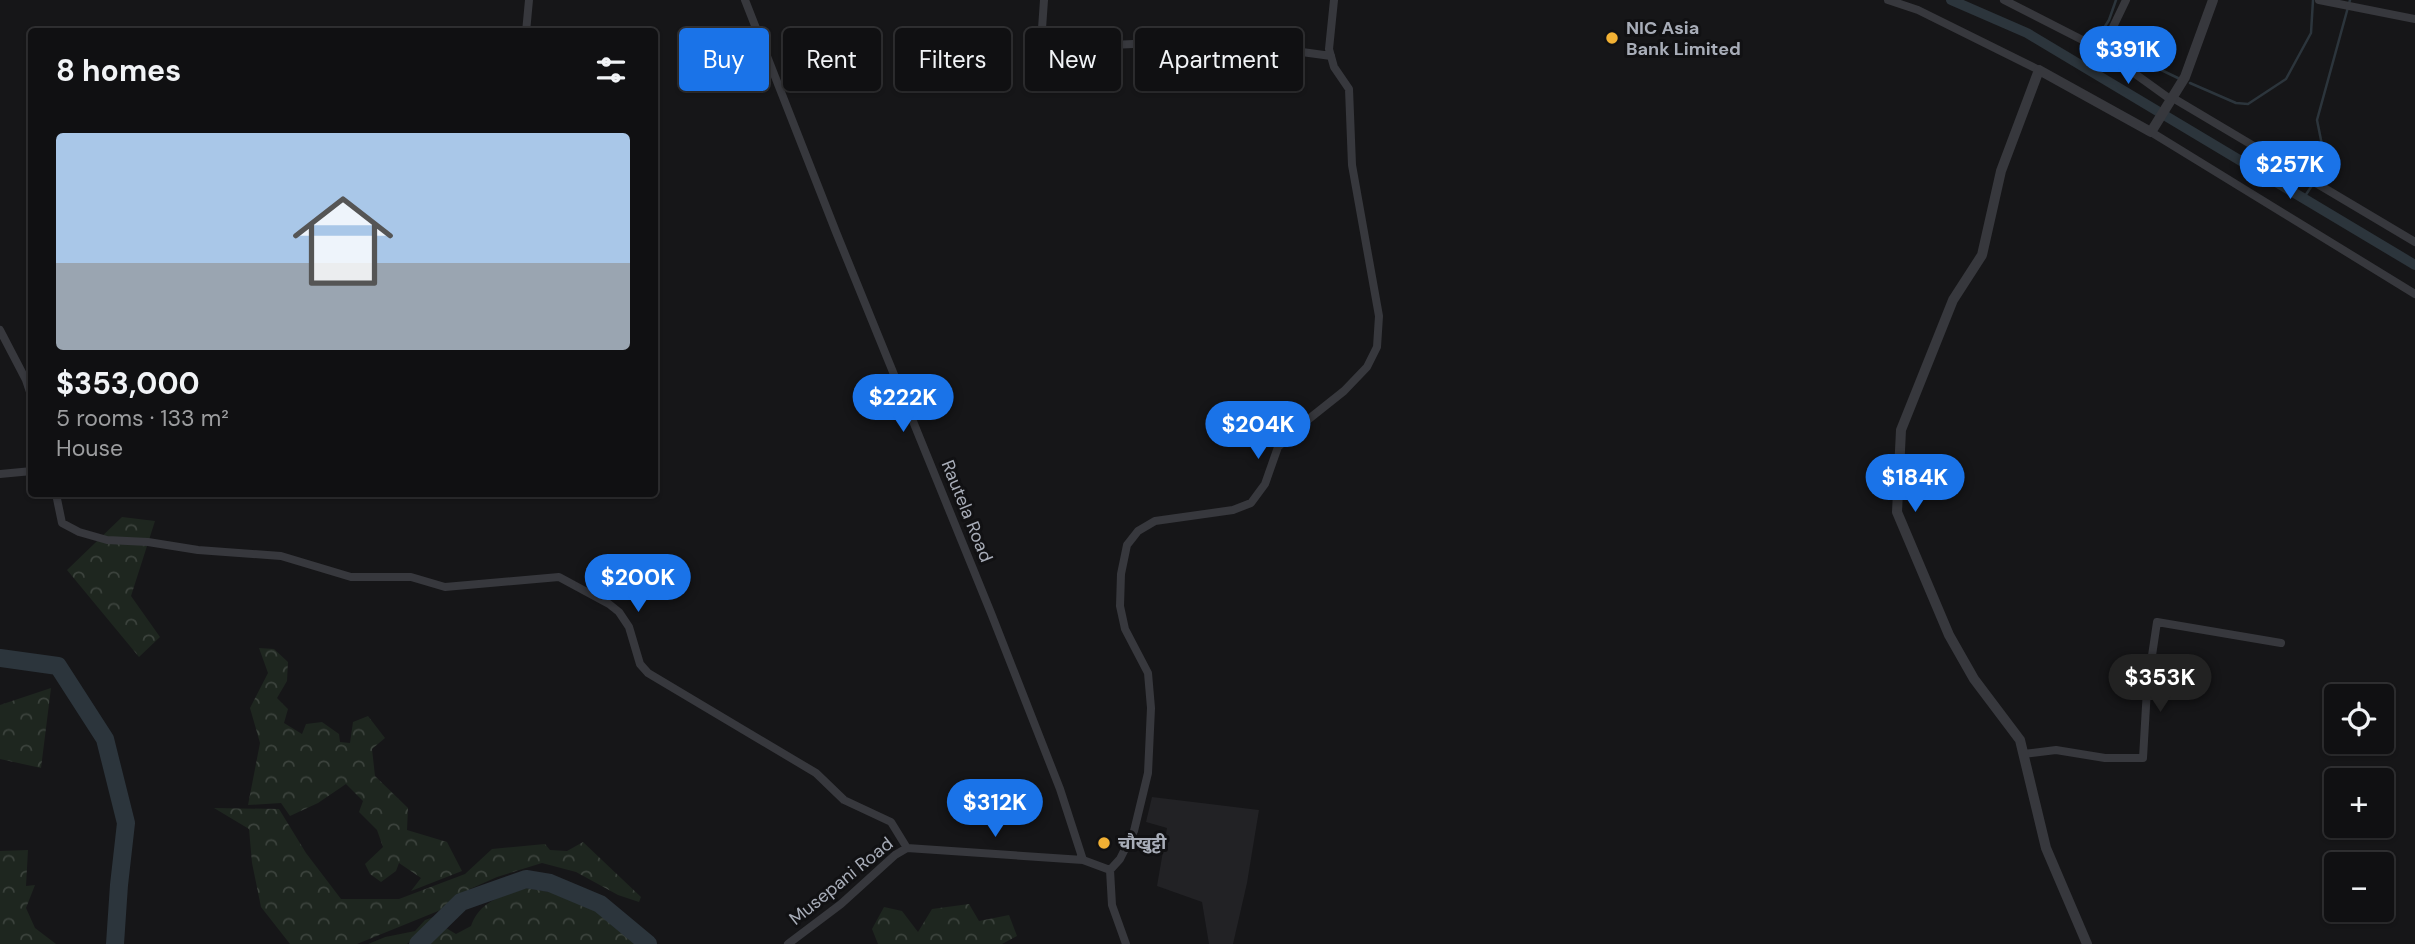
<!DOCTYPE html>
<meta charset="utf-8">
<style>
:root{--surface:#101012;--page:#1e1e20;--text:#f1f3f6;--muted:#9c9d9f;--line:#303032;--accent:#1a73e8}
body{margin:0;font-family:"DM Sans","Noto Sans Devanagari",sans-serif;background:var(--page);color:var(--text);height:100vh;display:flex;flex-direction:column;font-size:26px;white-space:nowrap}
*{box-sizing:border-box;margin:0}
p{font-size:23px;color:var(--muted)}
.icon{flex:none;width:38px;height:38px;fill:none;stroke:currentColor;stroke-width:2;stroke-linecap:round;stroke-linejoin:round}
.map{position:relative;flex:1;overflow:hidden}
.drawer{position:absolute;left:28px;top:28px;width:630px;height:469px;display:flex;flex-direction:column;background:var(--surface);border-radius:7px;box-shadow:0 2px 5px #0004,0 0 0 2px var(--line)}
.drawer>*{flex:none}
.guide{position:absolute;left:679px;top:28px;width:665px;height:63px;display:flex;gap:14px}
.buttons{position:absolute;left:2324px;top:684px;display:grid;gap:14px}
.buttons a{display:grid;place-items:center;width:70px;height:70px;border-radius:7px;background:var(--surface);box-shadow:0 2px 5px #0004,0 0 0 2px var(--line);font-size:35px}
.price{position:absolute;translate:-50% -60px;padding:0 16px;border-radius:24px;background:var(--accent);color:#fff;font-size:23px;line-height:46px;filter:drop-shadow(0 2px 4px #0008)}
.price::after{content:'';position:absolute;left:50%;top:42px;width:21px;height:16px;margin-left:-10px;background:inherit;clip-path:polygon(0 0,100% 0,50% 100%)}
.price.current{background:#222;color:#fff}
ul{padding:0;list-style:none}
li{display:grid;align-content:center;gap:14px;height:371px;padding:0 28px}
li+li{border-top:2px solid var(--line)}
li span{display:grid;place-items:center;height:217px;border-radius:7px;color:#555}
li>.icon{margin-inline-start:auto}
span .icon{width:126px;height:126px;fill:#fffc;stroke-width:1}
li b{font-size:30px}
h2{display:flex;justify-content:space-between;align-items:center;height:84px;padding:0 28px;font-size:30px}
.pill{padding:0 24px;border-radius:7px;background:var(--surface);box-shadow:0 2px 5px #0004,0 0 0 2px var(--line);font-size:24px;line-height:63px}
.pill.current{background:var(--accent);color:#fff}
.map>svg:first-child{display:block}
</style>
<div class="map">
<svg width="2415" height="944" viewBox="0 0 2415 944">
<defs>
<pattern id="forest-crowns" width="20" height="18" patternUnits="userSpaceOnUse" patternTransform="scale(1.75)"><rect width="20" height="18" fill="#1e261f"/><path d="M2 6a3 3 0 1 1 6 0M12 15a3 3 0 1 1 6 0" fill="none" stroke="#3c433d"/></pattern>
</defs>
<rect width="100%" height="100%" fill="#161618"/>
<path fill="#222225" d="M1152,797l107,13 -12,73 -14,61h-24l-7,-42 -45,-16 10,-58 -21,-6z"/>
<path fill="#1e261f" d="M444,913l-37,31h-39l17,-7 30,-6 10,-11z"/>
<path fill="url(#forest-crowns)" d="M122,517l33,4 -24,75 29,41 -21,20 -72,-87z
M259,648l15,1 14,13 -1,19 -10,17 11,11 -4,14 18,11 4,-10 16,-2 17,12 1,8 10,1 3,-21 15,-6 17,22 -13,11 3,27 33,32 -1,22 40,12 15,29 -51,20 10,-13 -22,-15 -3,8 -15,11 -11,-8 -5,-10 18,-17 -6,-17 -18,-18 4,-11 -17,-17 -28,19 -28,13 -9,-13 -33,2 12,-62 -10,-35 18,-35z
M51,688l-10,80 -41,-9v-54z
M214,808l65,1 27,44 35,46h58l66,-25 27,-25 53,-5 5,6 17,1 16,-9 58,55 -2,5 -21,-7 -42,-23 -34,-9 -45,14 -27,12 -17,16 -96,39h-67l-29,-37 -9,-44 -3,-34z
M28,850l-2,36 9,-1 -9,23 9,20 21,16h-56v-93z
M527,888l33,6 37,18 41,32h-210l18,-16 10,6 15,-8c9,-26 32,-30 56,-38z
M969,904l10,17 30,-6 8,21 -15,8h-124l-6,-15 12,-22 18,4 16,21 14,-23z"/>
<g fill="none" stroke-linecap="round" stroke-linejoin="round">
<path stroke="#2c353c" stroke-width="2.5" d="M2097,39l12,-19 7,-20
M2109,45l71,34
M2081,65l9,-15
M2190,83l46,20 12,1 38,-25 25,-46 2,-33
M2316,180l10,-15 -9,-45 33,-120
M2303,199l10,-15"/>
<path stroke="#2c353c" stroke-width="10" d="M1951,0l76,33 388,232"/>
<path stroke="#2c353c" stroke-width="18" d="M0,658l58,8 47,73 21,84 -7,62 -4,59
M418,944l43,-42 65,-23 24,4 50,21 48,40"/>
<path stroke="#37383d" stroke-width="8" d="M745,0l91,232 155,381 69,176 23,71
M1044,0l-3,43 5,5 131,-6 46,6 28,-3 80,11
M1888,0l30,10 121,60
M2004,0l98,50 68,49
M2319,0l96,19
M526,32l3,-32
M2102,50l24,-50
M2173,98l242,144
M2151,132l264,162
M0,330l26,50 6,18
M0,474l32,-3
M56,494l6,29 17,9 28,8 41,2 50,8 83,6 70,21h60l34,10 114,-10 50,27 10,8 10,15 11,37 8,9 168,100 28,27 47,22 16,26
M2023,754l33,-4 49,8h38l4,-69 10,-67 124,21
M1110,870l10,-11 14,-28 14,-58 3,-65 -3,-35 -23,-44 -5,-23 1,-32 6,-29 11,-14 17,-10 78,-11 18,-7 14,-19 13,-37 22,-21 44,-35 23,-24 10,-20 2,-31 -27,-151 -3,-76 -15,-22 -5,-18 5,-49
M1110,870l2,35 14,39
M788,944l53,-40 54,-49 12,-7 176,12 27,10"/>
<path stroke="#37383d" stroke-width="10" d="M2087,944l-41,-96 -26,-108 -46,-61 -25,-44 -52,-123 4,-82 52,-130 29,-45 19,-84 38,-101 112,62 34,-55 28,-77"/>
</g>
<g fill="#f2b134" stroke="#111113" stroke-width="2.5">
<circle cx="1612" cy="38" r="7"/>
<circle cx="1104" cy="843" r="7"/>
</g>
<g text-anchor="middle" stroke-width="6" stroke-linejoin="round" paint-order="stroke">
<g font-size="18" font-weight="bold" fill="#a8adb8" stroke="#111113" text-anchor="start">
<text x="1626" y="34">NIC Asia<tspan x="1626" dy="21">Bank Limited</tspan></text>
<text x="1118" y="849">चौखुट्टी</text>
</g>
<g font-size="18" fill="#a8adb8" stroke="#111113">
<text transform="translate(967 511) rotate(68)" y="6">Rautela Road</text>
<text transform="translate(841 881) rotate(-39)" y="6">Musepani Road</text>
</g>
</g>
</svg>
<div class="buttons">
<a><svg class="icon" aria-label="locate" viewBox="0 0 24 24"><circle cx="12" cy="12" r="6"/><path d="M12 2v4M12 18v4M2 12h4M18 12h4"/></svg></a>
<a>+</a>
<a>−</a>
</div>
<b class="price" style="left:2128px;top:86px">$391K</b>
<b class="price" style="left:2290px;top:201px">$257K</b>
<b class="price" style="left:903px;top:434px">$222K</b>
<b class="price" style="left:1258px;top:461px">$204K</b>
<b class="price" style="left:1915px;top:514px">$184K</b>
<b class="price" style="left:638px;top:614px">$200K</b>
<b class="price current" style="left:2160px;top:714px">$353K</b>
<b class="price" style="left:995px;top:839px">$312K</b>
<div class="guide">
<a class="pill current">Buy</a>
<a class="pill">Rent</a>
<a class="pill">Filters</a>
<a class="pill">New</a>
<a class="pill">Apartment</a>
</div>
<section class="drawer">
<h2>8 homes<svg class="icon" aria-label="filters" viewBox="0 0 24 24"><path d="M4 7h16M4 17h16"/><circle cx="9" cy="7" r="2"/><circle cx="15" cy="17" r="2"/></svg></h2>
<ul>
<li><span style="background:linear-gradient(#a9c7e8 60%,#9aa5b1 0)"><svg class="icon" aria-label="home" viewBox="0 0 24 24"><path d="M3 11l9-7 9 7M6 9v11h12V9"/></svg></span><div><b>$353,000</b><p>5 rooms · 133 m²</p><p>House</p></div></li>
</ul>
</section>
</div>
